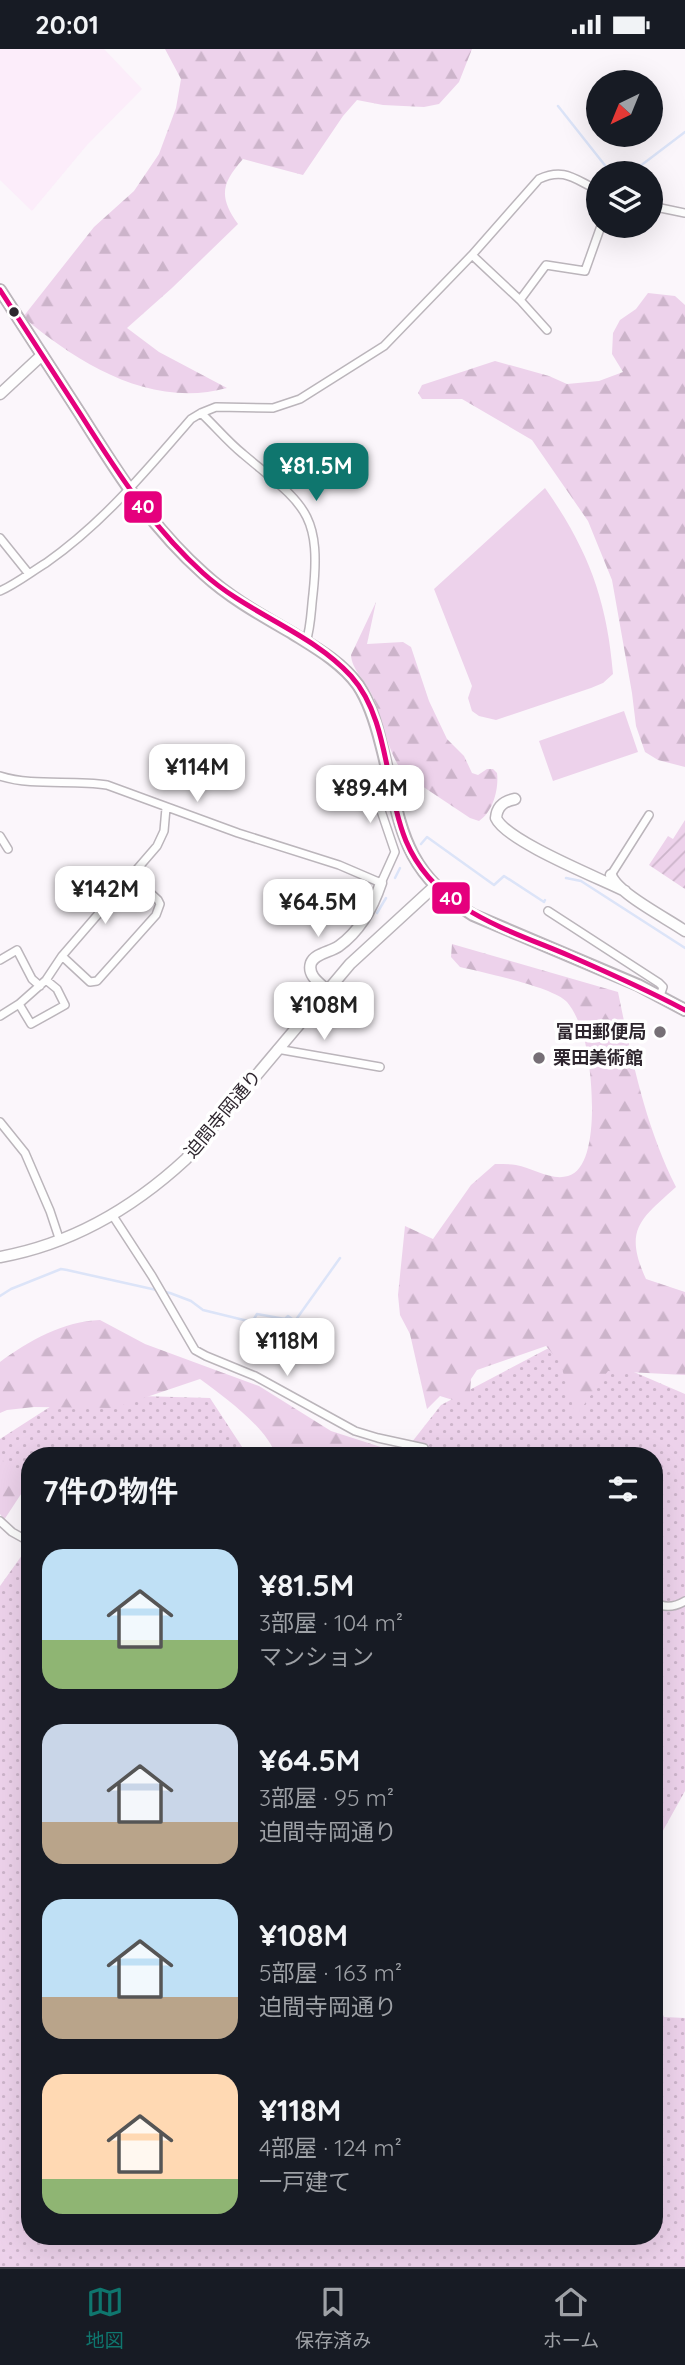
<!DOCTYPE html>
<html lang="ja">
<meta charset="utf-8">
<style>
:root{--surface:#171b24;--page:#20242c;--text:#f1f3f6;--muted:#9ea1a6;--line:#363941;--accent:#0f766e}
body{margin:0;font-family:Quicksand,"Noto Sans JP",sans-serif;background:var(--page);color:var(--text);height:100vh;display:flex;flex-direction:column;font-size:26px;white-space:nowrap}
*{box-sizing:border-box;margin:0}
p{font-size:23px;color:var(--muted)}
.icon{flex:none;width:38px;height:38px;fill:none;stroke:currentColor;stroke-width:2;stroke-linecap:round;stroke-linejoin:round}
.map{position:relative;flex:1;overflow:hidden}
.side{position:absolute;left:21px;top:1398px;width:642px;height:798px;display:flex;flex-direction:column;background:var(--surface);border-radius:28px;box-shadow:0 7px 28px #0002}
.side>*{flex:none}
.needle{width:46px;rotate:223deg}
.controls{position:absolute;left:586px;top:21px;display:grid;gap:14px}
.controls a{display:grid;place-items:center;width:77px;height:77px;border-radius:50%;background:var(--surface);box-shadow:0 7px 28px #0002;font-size:35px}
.price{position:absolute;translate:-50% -60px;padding:0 16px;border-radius:14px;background:#fff;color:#222;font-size:23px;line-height:46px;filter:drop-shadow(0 2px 4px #0008)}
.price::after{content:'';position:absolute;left:50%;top:42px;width:21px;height:16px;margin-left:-10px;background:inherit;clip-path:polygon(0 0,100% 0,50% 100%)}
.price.active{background:var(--accent);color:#fff}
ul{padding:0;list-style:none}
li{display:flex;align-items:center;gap:21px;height:175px;padding:0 21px}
li span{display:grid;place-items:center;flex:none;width:196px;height:140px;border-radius:21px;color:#555}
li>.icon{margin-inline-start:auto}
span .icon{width:84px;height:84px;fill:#fffc;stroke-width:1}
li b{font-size:30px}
h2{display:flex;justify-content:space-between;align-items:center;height:84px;padding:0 21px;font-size:30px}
.status{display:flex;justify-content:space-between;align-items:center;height:49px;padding:0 35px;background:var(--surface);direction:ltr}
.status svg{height:19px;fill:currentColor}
.dock{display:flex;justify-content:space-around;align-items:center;height:98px;border-top:2px solid var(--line);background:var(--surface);font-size:19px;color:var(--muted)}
.dock a{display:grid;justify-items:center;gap:4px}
.dock .active{color:var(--accent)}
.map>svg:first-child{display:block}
</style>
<div class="status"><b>20:01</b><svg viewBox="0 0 49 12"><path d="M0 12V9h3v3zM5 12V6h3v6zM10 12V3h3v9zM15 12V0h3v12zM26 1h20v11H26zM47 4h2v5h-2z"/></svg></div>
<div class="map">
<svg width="685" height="2218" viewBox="0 0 685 2218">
<defs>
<pattern id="grass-dots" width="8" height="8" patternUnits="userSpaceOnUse" patternTransform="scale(1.75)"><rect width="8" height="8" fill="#edd2eb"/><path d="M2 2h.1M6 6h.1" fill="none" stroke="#ccb4ca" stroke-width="1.8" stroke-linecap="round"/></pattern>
<pattern id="forest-firs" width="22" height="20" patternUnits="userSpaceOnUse" patternTransform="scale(1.75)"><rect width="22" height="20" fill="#edd2eb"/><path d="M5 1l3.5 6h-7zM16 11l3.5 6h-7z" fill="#ccb4ca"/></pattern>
<pattern id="garden-furrows" width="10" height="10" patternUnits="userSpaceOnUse" patternTransform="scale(1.75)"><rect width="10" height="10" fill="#edd2eb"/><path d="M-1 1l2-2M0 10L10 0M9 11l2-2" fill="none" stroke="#ccb4ca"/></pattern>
</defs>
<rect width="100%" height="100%" fill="#fbf6fb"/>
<path fill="#fcedfa" d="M0,0h104l38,40 -55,56 -55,66 -32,-31z"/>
<path fill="url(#grass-dots)" d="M562,1292l123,53v397l-30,54 -1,-389h-253l40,-51z
M70,1345l140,4 38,58h-218v38l-30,-29v-26z
M30,1495v693h624l1,-240 9,20 21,1v249h-685v-681z"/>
<path fill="url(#forest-firs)" d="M165,0h307l-13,33 -20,22 -15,3 -41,-2 -26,-5 -14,16 -40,59 -60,-16c-21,24 -25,37 -5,65l-66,64 -45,40 32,24 68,36c-75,21 -148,-24 -204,-71l71,-90 40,-36 25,-37 17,-46 5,-29z
M648,244l27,3 10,9v462l-27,-7 -13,-8 -9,-26 -4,-33 -20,-113 -24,-59 -56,-81 -70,-41h-40l-4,-6 4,-8 73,-24 54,15 18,8 32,-3 24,-9 -11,-18 1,-21 7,-13 16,-11z
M376,553l-9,42 36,-2 8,5 18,54 18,38 17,17 8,17 6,2 9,-6h6l4,4c2,16 -4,39 -18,48l-9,-3 -66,-44c-18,-23 -20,-55 -33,-81 -6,-13 -19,-23 -20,-38z
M452,895l166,48c14,68 27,133 58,195 -35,32 -53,42 -30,92l39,13v83l-77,-4 -32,45 -16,-54 -14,-16 -69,24 -6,9 -2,26 -29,-9 -13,13 -17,-75 -10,-19 -2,-20 7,-69 28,13 38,-54 24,-21c7,0 15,0 21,1 17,3 35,16 52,11 35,-9 24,-115 15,-141 -3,-11 -9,-25 -16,-33 -13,-15 -86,-30 -107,-35l-9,-10z
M100,1271l45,24 114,42 72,45 56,18 -3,7h-108c-9,-29 -52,-59 -76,-77l-86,29 -80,-1 -27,3 -7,3v-51c28,-21 64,-41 100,-42z
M0,1406l5,9 22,21 -23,35 -4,-6z"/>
<path fill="url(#garden-furrows)" d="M685,771v69l-36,-24 19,-29 5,3z"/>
<path fill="#edd2eb" d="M545,439c43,61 62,112 68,186l-10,9 -12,5 -95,32 -17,-4 -7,-5 -4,-13 4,-12 -38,-97z
M624,662l14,41 -85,29 -14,-40z"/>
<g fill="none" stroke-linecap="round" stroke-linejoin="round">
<path stroke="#dce4f8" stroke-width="2.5" d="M558,57l53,67
M631,124l54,-41
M421,795l6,-7 67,48 10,-9 40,26 1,-2
M395,829l5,-10
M566,829l15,3 104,67
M377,864l9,-15
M0,1247l11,-7 50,-20 6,1 103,23 21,8 12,9 49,12 5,-8 28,5 3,-3 7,5 45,-63"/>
<defs>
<path id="street" d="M651,157l34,7
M472,206l48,45 27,30
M520,251l26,-35 39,6 16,-45
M201,364c14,13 27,29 42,41 59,50 79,56 70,140 -2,16 -2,33 -7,48
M0,489l29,36
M0,542c16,-7 31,-19 46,-28 57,-40 100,-92 145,-144l10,-6 15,-6 57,1 27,-9 84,-53 88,-91 67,-76c26,-12 36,1 59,11
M0,727c35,11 71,3 107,9l131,48 101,32 42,18 14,-31 -18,-53 -35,-24
M0,787l8,13
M611,826l38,-60
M548,862l111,72 4,4 -3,9
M62,907l28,26 7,-1 59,-66 4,-11 -2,-4 -27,-25
M0,911l17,-10 15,29 8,7
M19,955l12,20 34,-19 -8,-16 -11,-9
M0,967l19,-12 27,-24 16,-24 95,-110 7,-15 2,-23
M277,1000l103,18
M0,1073l25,31 25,58 10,30
M113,1167l39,60 43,74 11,6 49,20 100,55 23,7 46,10
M0,1472l12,11 18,10
M654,1553c11,7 21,5 31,-1"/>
<path id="secondary" d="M0,345l42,-39
M515,750c-11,2 -18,7 -19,19 10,23 103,60 129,73
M611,826c6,18 57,44 74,56
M327,941c-8,-7 -20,-15 -16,-27 4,-10 20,-11 28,-17 21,-15 34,-39 42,-63
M0,1208c72,-13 132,-48 186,-98l164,-195 86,-79"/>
<path id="primary" d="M0,241c27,42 54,83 81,125 37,59 70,112 123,159 26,24 57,41 88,59 24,15 49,29 66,52 12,18 18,39 23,59 20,76 17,125 92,171l165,70 47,25"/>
</defs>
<use href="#street" stroke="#bbb5bb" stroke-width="10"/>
<use href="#secondary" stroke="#bbb5bb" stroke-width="13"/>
<use href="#primary" stroke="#bbb5bb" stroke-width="14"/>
<use href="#street" stroke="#fefefe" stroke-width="7"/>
<use href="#secondary" stroke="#fefefe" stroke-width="10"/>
<use href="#primary" stroke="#fefefe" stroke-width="10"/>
<defs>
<path id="bus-1" d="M0,241c27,42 54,83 81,125 36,57 72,113 122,158 45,41 108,59 148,103 38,42 34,114 55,165 29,69 101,88 164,115 39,17 77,34 115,54"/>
</defs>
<use href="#bus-1" stroke="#fff" stroke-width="10"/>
<use href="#bus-1" stroke="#e5007d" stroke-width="5"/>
</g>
<circle fill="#2e262e" stroke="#fff" stroke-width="2.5" cx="14" cy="263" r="6"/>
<g fill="#766f76" stroke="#fff" stroke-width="2.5">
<circle cx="660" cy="983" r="7"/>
<circle cx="539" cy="1009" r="7"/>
</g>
<g text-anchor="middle" stroke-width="7" stroke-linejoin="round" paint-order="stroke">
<g font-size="18" font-weight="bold" fill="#2e262e" stroke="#fff" text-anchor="end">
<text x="646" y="989">富田郵便局</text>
<text x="553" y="1015" text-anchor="start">栗田美術館</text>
</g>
<g font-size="18" fill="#2e262e" stroke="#fff">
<text transform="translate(223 1065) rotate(-50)" y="6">迫間寺岡通り</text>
</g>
</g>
<g stroke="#fff" stroke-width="2.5">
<rect x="123" y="441" width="40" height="34" rx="7" fill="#e5007d"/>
<rect x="431" y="832" width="40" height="34" rx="7" fill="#e5007d"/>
</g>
<g font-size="19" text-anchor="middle" font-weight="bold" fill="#fff">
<text x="143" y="464">40</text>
<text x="451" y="856">40</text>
</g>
</svg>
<div class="controls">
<a><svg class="needle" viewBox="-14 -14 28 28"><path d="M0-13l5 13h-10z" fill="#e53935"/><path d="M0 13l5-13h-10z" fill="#9ea1a6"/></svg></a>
<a><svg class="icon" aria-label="layers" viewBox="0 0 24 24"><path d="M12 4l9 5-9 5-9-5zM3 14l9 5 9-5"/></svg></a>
</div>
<b class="price active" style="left:316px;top:454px">¥81.5M</b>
<b class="price" style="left:197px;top:755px">¥114M</b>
<b class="price" style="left:370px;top:776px">¥89.4M</b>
<b class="price" style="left:105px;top:877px">¥142M</b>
<b class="price" style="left:318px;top:890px">¥64.5M</b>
<b class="price" style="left:324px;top:993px">¥108M</b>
<b class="price" style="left:287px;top:1329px">¥118M</b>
<section class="side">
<h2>7件の物件<svg class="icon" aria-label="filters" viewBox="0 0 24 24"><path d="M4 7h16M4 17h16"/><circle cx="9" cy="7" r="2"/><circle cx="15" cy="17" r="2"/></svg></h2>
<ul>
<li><span style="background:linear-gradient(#bfe0f5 65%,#8fb573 0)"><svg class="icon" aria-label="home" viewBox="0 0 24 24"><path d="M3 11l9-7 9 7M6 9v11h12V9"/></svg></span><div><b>¥81.5M</b><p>3部屋 · 104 m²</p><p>マンション</p></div></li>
<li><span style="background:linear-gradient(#c9d6e8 70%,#b9a48a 0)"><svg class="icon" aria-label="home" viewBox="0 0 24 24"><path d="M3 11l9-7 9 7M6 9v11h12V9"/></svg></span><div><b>¥64.5M</b><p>3部屋 · 95 m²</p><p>迫間寺岡通り</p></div></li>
<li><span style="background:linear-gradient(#bfe0f5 70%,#b9a48a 0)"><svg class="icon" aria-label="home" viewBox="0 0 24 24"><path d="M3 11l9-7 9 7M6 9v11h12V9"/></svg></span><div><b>¥108M</b><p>5部屋 · 163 m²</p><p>迫間寺岡通り</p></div></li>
<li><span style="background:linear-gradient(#ffd9b3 75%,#8fb573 0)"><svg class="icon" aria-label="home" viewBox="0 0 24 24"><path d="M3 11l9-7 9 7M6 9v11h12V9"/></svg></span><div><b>¥118M</b><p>4部屋 · 124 m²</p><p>一戸建て</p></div></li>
</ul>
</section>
</div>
<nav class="dock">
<a class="active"><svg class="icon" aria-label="map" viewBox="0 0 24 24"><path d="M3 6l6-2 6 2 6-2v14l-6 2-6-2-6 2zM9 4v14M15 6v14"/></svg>地図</a>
<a><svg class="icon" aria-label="saved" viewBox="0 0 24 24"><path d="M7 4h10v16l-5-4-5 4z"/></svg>保存済み</a>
<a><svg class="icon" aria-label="home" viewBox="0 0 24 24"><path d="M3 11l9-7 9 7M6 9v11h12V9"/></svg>ホーム</a>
</nav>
